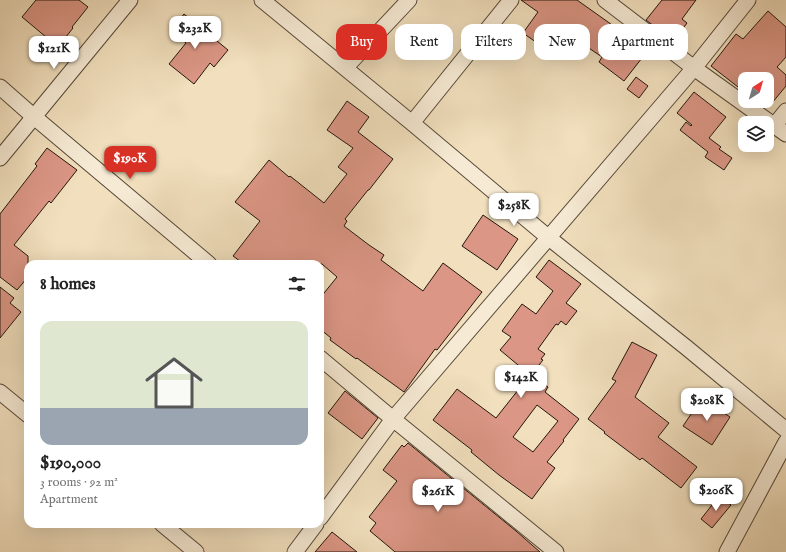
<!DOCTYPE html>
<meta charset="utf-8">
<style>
:root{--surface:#fff;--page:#f2f2f2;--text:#222;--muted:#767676;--accent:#d93025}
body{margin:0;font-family:"IM FELL English",serif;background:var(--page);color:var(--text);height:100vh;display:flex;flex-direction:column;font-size:15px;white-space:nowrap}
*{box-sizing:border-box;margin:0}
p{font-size:13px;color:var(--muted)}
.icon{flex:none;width:22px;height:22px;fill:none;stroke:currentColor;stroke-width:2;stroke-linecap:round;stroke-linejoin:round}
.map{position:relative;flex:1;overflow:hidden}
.drawer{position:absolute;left:24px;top:260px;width:300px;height:268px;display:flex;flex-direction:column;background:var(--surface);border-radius:12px;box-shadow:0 4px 16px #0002}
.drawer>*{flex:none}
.guide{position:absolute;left:336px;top:24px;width:380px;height:36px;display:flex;gap:8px}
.needle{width:26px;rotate:37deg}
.buttons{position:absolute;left:738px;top:72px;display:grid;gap:8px}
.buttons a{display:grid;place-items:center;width:36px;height:36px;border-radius:8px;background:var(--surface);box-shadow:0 4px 16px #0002;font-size:20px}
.price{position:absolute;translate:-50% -34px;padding:0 9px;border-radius:8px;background:#fff;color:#222;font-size:13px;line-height:26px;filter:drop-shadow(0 1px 2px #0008)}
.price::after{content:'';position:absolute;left:50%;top:24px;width:12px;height:9px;margin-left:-6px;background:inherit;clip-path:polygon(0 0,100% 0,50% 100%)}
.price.active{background:var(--accent);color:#fff}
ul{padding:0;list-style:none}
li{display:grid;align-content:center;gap:8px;height:212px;padding:0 16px}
li span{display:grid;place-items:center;height:124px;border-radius:12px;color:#555}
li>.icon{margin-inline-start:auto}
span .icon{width:72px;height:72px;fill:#fffc;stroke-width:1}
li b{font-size:17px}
h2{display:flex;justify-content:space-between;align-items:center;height:48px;padding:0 16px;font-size:17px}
.chip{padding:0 14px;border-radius:12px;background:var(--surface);box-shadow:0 4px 16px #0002;font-size:14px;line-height:36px}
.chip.active{background:var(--accent);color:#fff}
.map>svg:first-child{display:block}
</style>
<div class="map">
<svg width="786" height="552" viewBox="0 0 786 552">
<rect width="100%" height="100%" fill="#f1dfbd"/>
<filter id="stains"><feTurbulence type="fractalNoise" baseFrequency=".005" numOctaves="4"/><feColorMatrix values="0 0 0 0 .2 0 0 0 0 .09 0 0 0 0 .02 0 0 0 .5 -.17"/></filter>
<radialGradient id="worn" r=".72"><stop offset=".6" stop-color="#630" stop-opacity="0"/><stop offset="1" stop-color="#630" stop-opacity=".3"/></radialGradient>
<path fill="#db9685" stroke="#23170c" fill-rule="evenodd" d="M36,0h43l9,7 -16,20 1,1 -15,19 -36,-30z
M521,0h56l45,32 3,-3 9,8 2,-2 12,9 -2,2 3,3 -25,32 -25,-19 3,-5 -38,-26 -14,21 -27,-19 15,-21z
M662,0h34l-14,19 5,4 -11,15 -15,-11 -2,3 -13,-10z
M768,11l18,16v30l-9,10 9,8v11l-14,17 -5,-3v-21h-22v2l-2,-1 -5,7 -27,-21 25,-32 7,5z
M184,14l44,36 -14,17 -4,-4 -16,21 -25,-20 17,-21 -15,-12z
M636,77l12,9 -9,12 -12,-9z
M694,92l32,25 -17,21 12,9 -2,2 13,9 -8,12 -19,-13 3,-5 -28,-22 6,-8 5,4 1,-1 -15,-12z
M347,101l22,16 -11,15 35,27 -24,31h-1l-23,29 2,2 -3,5 25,19 15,10 -3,5 42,31 20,-28 39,29 -45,58 -2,-1 -31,43 -47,-34 -1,1 -26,-19 1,-2 -11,-9v-31l17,-21 -15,-13h-78l-11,-8 27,-35 -25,-19 34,-42 20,17 1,-1 34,27 23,-29 -9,-7 15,-19 -26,-18z
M47,148l30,22 -26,33 -2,-2 -35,44 14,11v21l-11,13 -17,-13v-63l37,-48 -2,-2z
M483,215l35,24 -21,31 -35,-24z
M549,260l32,24 -15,19 11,8 -11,14 -5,-4 -3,4 -2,-1 -18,25 7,5 -4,5 2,1 -12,15 17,12 -3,5 34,27 -16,21 1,1 -17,21 8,6 -23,31 -33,-24 -28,-23 1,-2 -39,-30 24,-31 39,29 34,-43 -30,-25 11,-13 -9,-6 20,-27 14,10 17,-23 -17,-14zM537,405l21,16 -25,31 -20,-15z
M0,287l14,11 -4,5 11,9 -21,26z
M632,342l25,13 -22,42 34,26 -11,14 39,30 -16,21 -39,-30 -2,2 -36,-27 1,-1 -17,-13 28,-38 -4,-2z
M345,391l33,27 -16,21 -34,-26z
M702,398l28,19 -18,28 -29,-19z
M408,443l108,88 24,21h-145l-7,-6 -18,-15 6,-8 -7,-6 28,-36 -14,-11 19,-25 2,2z
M719,496l12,9 -19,23 -11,-9z
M332,532l25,20h-42z"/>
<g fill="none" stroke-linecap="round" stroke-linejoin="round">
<defs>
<path id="minor" d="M262,0l150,123 137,115 138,110 99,82
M605,0l89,68 92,66
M345,68l64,-68
M0,87l33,29 176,148
M412,123l99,-123
M774,126l12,-15
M0,158l130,-158
M320,358l73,61 163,133
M0,392l28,23
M320,518l73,-99 301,-351 54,-68
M162,524l34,28
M295,552l21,-28
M727,552l59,-110"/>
</defs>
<use href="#minor" stroke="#564938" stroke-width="17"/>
<use href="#minor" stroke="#f6ead4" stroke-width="15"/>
</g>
<rect width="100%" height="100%" filter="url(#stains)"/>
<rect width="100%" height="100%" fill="url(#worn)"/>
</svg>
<div class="buttons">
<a><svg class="needle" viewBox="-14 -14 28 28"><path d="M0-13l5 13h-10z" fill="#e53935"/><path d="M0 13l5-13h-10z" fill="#767676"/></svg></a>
<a><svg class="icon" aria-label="layers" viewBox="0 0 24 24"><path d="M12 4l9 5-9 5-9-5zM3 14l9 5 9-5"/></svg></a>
</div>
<b class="price" style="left:195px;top:50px">$232K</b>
<b class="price" style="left:54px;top:70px">$121K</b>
<b class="price active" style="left:130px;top:180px">$190K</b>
<b class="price" style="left:514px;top:227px">$258K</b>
<b class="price" style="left:521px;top:399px">$142K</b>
<b class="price" style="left:707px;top:422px">$208K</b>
<b class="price" style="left:716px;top:512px">$206K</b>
<b class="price" style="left:438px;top:513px">$261K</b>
<div class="guide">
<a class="chip active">Buy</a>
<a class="chip">Rent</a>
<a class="chip">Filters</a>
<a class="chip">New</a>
<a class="chip">Apartment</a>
</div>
<section class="drawer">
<h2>8 homes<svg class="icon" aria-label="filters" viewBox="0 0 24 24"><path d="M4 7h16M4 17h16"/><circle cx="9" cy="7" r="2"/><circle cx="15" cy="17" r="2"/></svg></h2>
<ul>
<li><span style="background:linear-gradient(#dfe7d0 70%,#9aa5b1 0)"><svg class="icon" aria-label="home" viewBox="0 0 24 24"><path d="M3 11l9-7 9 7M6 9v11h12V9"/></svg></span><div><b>$190,000</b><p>3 rooms · 92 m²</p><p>Apartment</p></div></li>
</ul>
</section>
</div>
